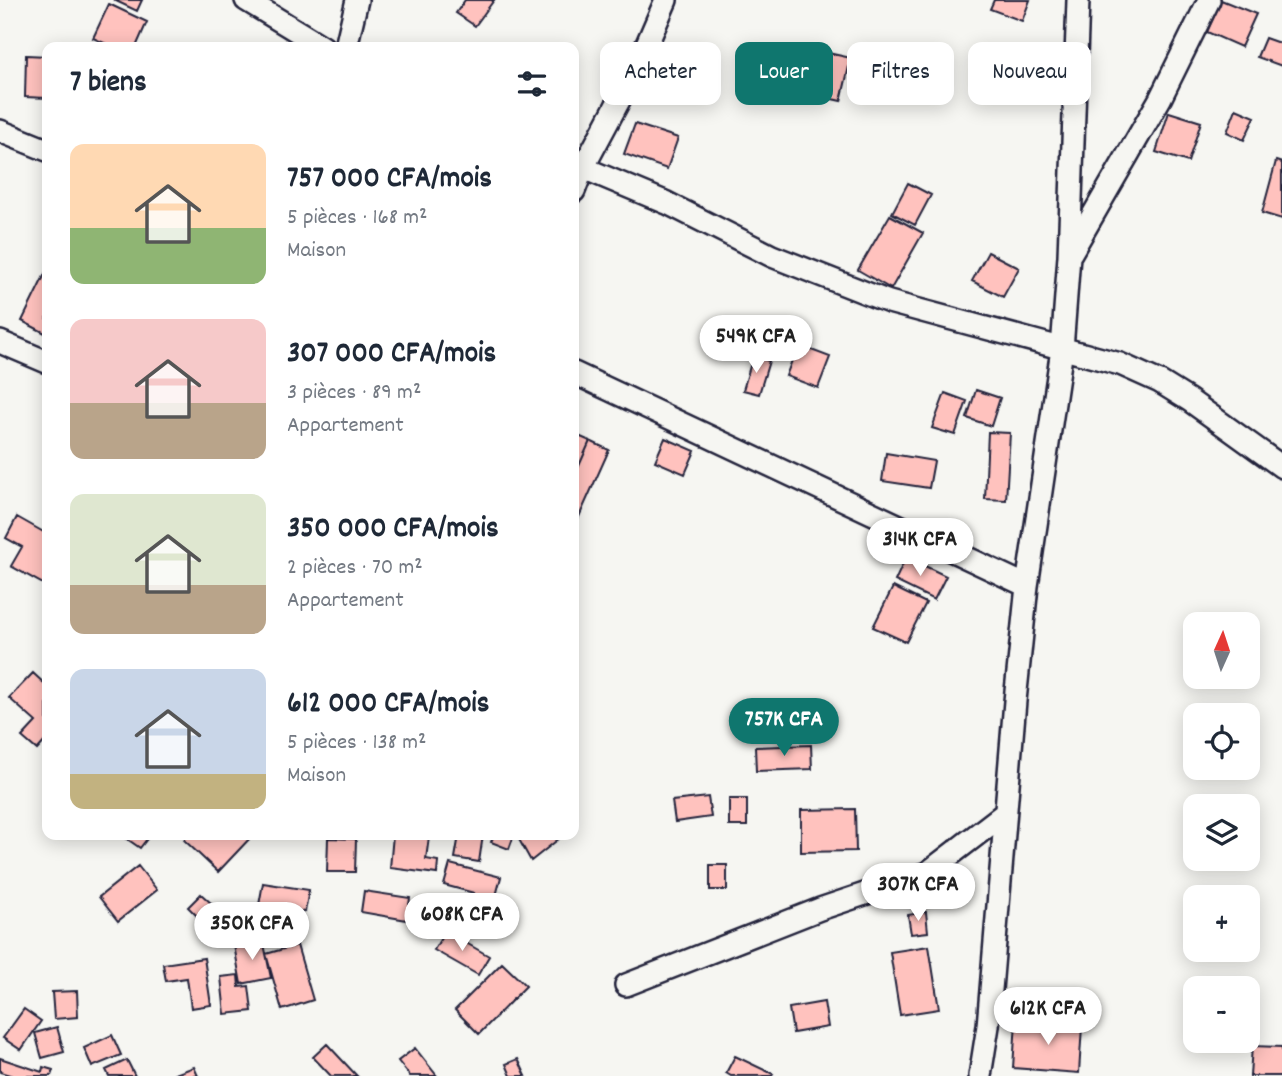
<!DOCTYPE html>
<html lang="fr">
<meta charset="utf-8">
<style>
:root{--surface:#fff;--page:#f2f2f3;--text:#1f2937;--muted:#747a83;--accent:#0f766e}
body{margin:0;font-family:Dekko,sans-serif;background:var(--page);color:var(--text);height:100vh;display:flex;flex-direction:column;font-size:26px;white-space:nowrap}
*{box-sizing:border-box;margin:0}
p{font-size:23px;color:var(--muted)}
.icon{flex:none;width:38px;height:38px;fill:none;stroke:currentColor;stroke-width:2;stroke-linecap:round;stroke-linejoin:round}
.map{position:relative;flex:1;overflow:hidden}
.details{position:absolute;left:42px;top:42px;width:537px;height:798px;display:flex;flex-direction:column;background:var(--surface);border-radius:14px;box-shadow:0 4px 18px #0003}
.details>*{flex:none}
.guide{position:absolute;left:600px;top:42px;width:576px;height:63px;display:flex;gap:14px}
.needle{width:46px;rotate:3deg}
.controls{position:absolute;left:1183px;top:612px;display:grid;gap:14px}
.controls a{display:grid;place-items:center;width:77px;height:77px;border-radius:14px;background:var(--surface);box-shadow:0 4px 18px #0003;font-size:35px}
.price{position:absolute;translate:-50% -60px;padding:0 16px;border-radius:24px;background:#fff;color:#222;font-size:23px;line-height:46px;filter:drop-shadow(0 2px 4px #0008)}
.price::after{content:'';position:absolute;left:50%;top:42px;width:21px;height:16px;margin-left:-10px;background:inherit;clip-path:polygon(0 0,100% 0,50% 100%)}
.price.current{background:var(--accent);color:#fff}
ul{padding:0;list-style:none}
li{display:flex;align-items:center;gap:21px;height:175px;padding:0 28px}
li span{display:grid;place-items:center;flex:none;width:196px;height:140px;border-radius:14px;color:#555}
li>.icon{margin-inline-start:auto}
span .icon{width:84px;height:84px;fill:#fffc;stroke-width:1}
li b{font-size:30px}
h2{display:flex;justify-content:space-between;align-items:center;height:84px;padding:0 28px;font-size:30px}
.pill{padding:0 24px;border-radius:14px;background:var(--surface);box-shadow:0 4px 18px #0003;font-size:24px;line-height:63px}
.pill.current{background:var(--accent);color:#fff}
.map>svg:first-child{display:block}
</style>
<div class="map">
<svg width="1282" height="1076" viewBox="0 0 1282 1076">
<rect width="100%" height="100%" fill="#f6f6f2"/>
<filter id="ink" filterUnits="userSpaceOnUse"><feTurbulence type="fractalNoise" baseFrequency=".0143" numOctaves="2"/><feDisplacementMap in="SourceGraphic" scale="14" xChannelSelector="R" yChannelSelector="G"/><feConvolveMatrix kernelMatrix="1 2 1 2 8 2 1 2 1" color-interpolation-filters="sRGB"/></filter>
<g filter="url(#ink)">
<path fill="#ffc2be" stroke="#22223b" stroke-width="2" d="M114,0h28l-5,11z
M465,0h29l-19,26 -19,-13z
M994,0h36l-8,21 -32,-12z
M1221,0l35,14 -15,33 -34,-15z
M109,4l38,18 -11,25h-23l-20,-9z
M1265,38l17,6v22l-25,-9z
M810,49l41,9 -10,43 -40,-9z
M26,55l21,1v42l-22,-1z
M1236,109l19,8 -11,23 -17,-8z
M1169,112l32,10 -13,40 -32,-10z
M635,124l43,14 -11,31 -43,-15z
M1276,161l6,2v56l-20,-6z
M908,183l23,12 -16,30 -23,-12z
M890,215l33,18 -32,56 -33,-19z
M988,252l31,16 -16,29 -31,-16z
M47,270v64l-25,-13z
M798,345l32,12 -12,31 -32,-12z
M753,356l16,5 -10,33 -16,-4z
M976,390l24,8 -9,28 -24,-8z
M945,393l22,8 -12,34 -23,-7z
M988,432l22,1 -4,67 -21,-1z
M574,434l16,7 -15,34h-1z
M665,438l30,13 -10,23 -30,-13z
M590,441l19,9 -35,78v-51z
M886,453l48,8 -5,27 -47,-7z
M17,517l30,17v46l-2,5 -34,-19 11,-19 -16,-9z
M906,557l40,19 -12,24 -39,-19z
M893,587l33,16 -20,39 -33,-15z
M33,673l14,13v53l-10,11 -15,-13 14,-15 -27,-24z
M811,745l1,24 -56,2 -1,-24z
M708,797l3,20 -36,5 -3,-21z
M729,799h18v27h-18z
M855,809l1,42 -55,1v-42z
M124,835h26l-10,13 -17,-12z
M188,835h65l-35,37 -34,-32z
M393,835l36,2 -3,22 12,2 -1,13 -47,-6z
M459,835h24l-4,27 -24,-4z
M494,835h20l-5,14 -18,-7z
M519,835h38l3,3 -29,23 -14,-25z
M328,838l28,1 -1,33h-28z
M450,864l51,13 -10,38 -21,-5 4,-17 -30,-8z
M710,865h17v25h-17z
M138,866l19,24 -39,31 -19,-24z
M263,883l46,7 -4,22 -46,-7z
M364,891l46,7 -3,22 -46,-8z
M201,894l21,19 -14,14 -20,-20z
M926,912l2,20 -17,2 -3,-19z
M224,913l25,1v17l-25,-1z
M445,931l44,25 -11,19 -44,-25z
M263,939l8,39 -30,6 -7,-39z
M297,945l16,55 -31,10 -16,-56z
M929,946l10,63 -39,6 -10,-63z
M204,958l7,47 -20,3 -4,-30 -21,3 -3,-17z
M502,963l24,23 -47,48 -24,-24z
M238,975l1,12 10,-1 3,25 -27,3 -4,-37z
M77,991l1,26 -24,2 -2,-27z
M824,1002l4,25 -35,6 -4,-25z
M24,1009l17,12 -20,29 -18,-12z
M1016,1021l66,5 -3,47 -66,-5z
M57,1027l7,25 -22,6 -7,-25z
M112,1035l9,20 -29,12 -8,-19z
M327,1044l30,32h-26l-18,-19z
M1252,1046l30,1v29h-32z
M415,1048l22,28h-27l-12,-15z
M735,1056l38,18 -1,2h-41l-5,-3z
M0,1058l42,14 1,-5 10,3 -2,6h-38l-13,-4z
M518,1059l8,17h-15l-5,-12z
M127,1060l8,16h-26l-3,-6z
M194,1067l4,9h-28z"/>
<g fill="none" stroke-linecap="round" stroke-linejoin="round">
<defs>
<path id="street" d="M246,0l77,47
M346,47l11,-47
M0,131l47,19
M574,164l93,39 105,53 117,46 231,62 40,18 29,18 93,67
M574,191l9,-23 55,-103 28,-65
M1071,253l89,-154 49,-99
M0,342l47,20
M574,373l453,213
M626,985l194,-76 107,-36 78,-60
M980,1076l8,-50 27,-325 12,-115 35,-237 7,-93 9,-256"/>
</defs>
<use href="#street" stroke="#22223b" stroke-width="26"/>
<use href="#street" stroke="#f6f6f2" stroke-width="21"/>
</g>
</g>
</svg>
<div class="controls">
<a><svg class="needle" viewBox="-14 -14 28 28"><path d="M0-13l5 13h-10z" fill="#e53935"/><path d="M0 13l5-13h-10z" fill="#747a83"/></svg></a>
<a><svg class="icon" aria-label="locate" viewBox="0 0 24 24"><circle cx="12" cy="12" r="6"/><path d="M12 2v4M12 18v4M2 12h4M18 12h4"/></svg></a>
<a><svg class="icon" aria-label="layers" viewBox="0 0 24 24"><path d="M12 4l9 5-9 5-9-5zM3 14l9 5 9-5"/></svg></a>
<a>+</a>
<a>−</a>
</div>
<b class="price" style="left:756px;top:375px">549K CFA</b>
<b class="price" style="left:920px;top:578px">314K CFA</b>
<b class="price current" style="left:784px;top:758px">757K CFA</b>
<b class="price" style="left:918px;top:923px">307K CFA</b>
<b class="price" style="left:462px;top:953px">608K CFA</b>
<b class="price" style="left:252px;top:962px">350K CFA</b>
<b class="price" style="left:1048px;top:1047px">612K CFA</b>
<div class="guide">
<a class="pill">Acheter</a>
<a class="pill current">Louer</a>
<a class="pill">Filtres</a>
<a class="pill">Nouveau</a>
</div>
<section class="details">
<h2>7 biens<svg class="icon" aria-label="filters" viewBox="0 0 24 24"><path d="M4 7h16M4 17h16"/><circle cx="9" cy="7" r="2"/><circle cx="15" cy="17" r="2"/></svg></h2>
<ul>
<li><span style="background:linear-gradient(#ffd9b3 60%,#8fb573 0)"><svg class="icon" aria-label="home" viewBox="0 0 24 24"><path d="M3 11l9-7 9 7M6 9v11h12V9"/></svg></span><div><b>757 000 CFA/mois</b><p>5 pièces · 168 m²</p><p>Maison</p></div></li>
<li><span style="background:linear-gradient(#f6c9c9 60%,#b9a48a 0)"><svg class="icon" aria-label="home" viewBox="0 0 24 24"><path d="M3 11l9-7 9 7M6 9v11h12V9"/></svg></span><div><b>307 000 CFA/mois</b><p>3 pièces · 89 m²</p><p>Appartement</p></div></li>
<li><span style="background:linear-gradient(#dfe7d0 65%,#b9a48a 0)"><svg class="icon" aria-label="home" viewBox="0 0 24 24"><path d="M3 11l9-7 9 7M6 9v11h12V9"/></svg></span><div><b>350 000 CFA/mois</b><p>2 pièces · 70 m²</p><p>Appartement</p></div></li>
<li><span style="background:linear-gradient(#c9d6e8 75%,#c2b280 0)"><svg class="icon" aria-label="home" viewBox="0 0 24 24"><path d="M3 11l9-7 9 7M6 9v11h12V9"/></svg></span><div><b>612 000 CFA/mois</b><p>5 pièces · 138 m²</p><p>Maison</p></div></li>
</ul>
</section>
</div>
